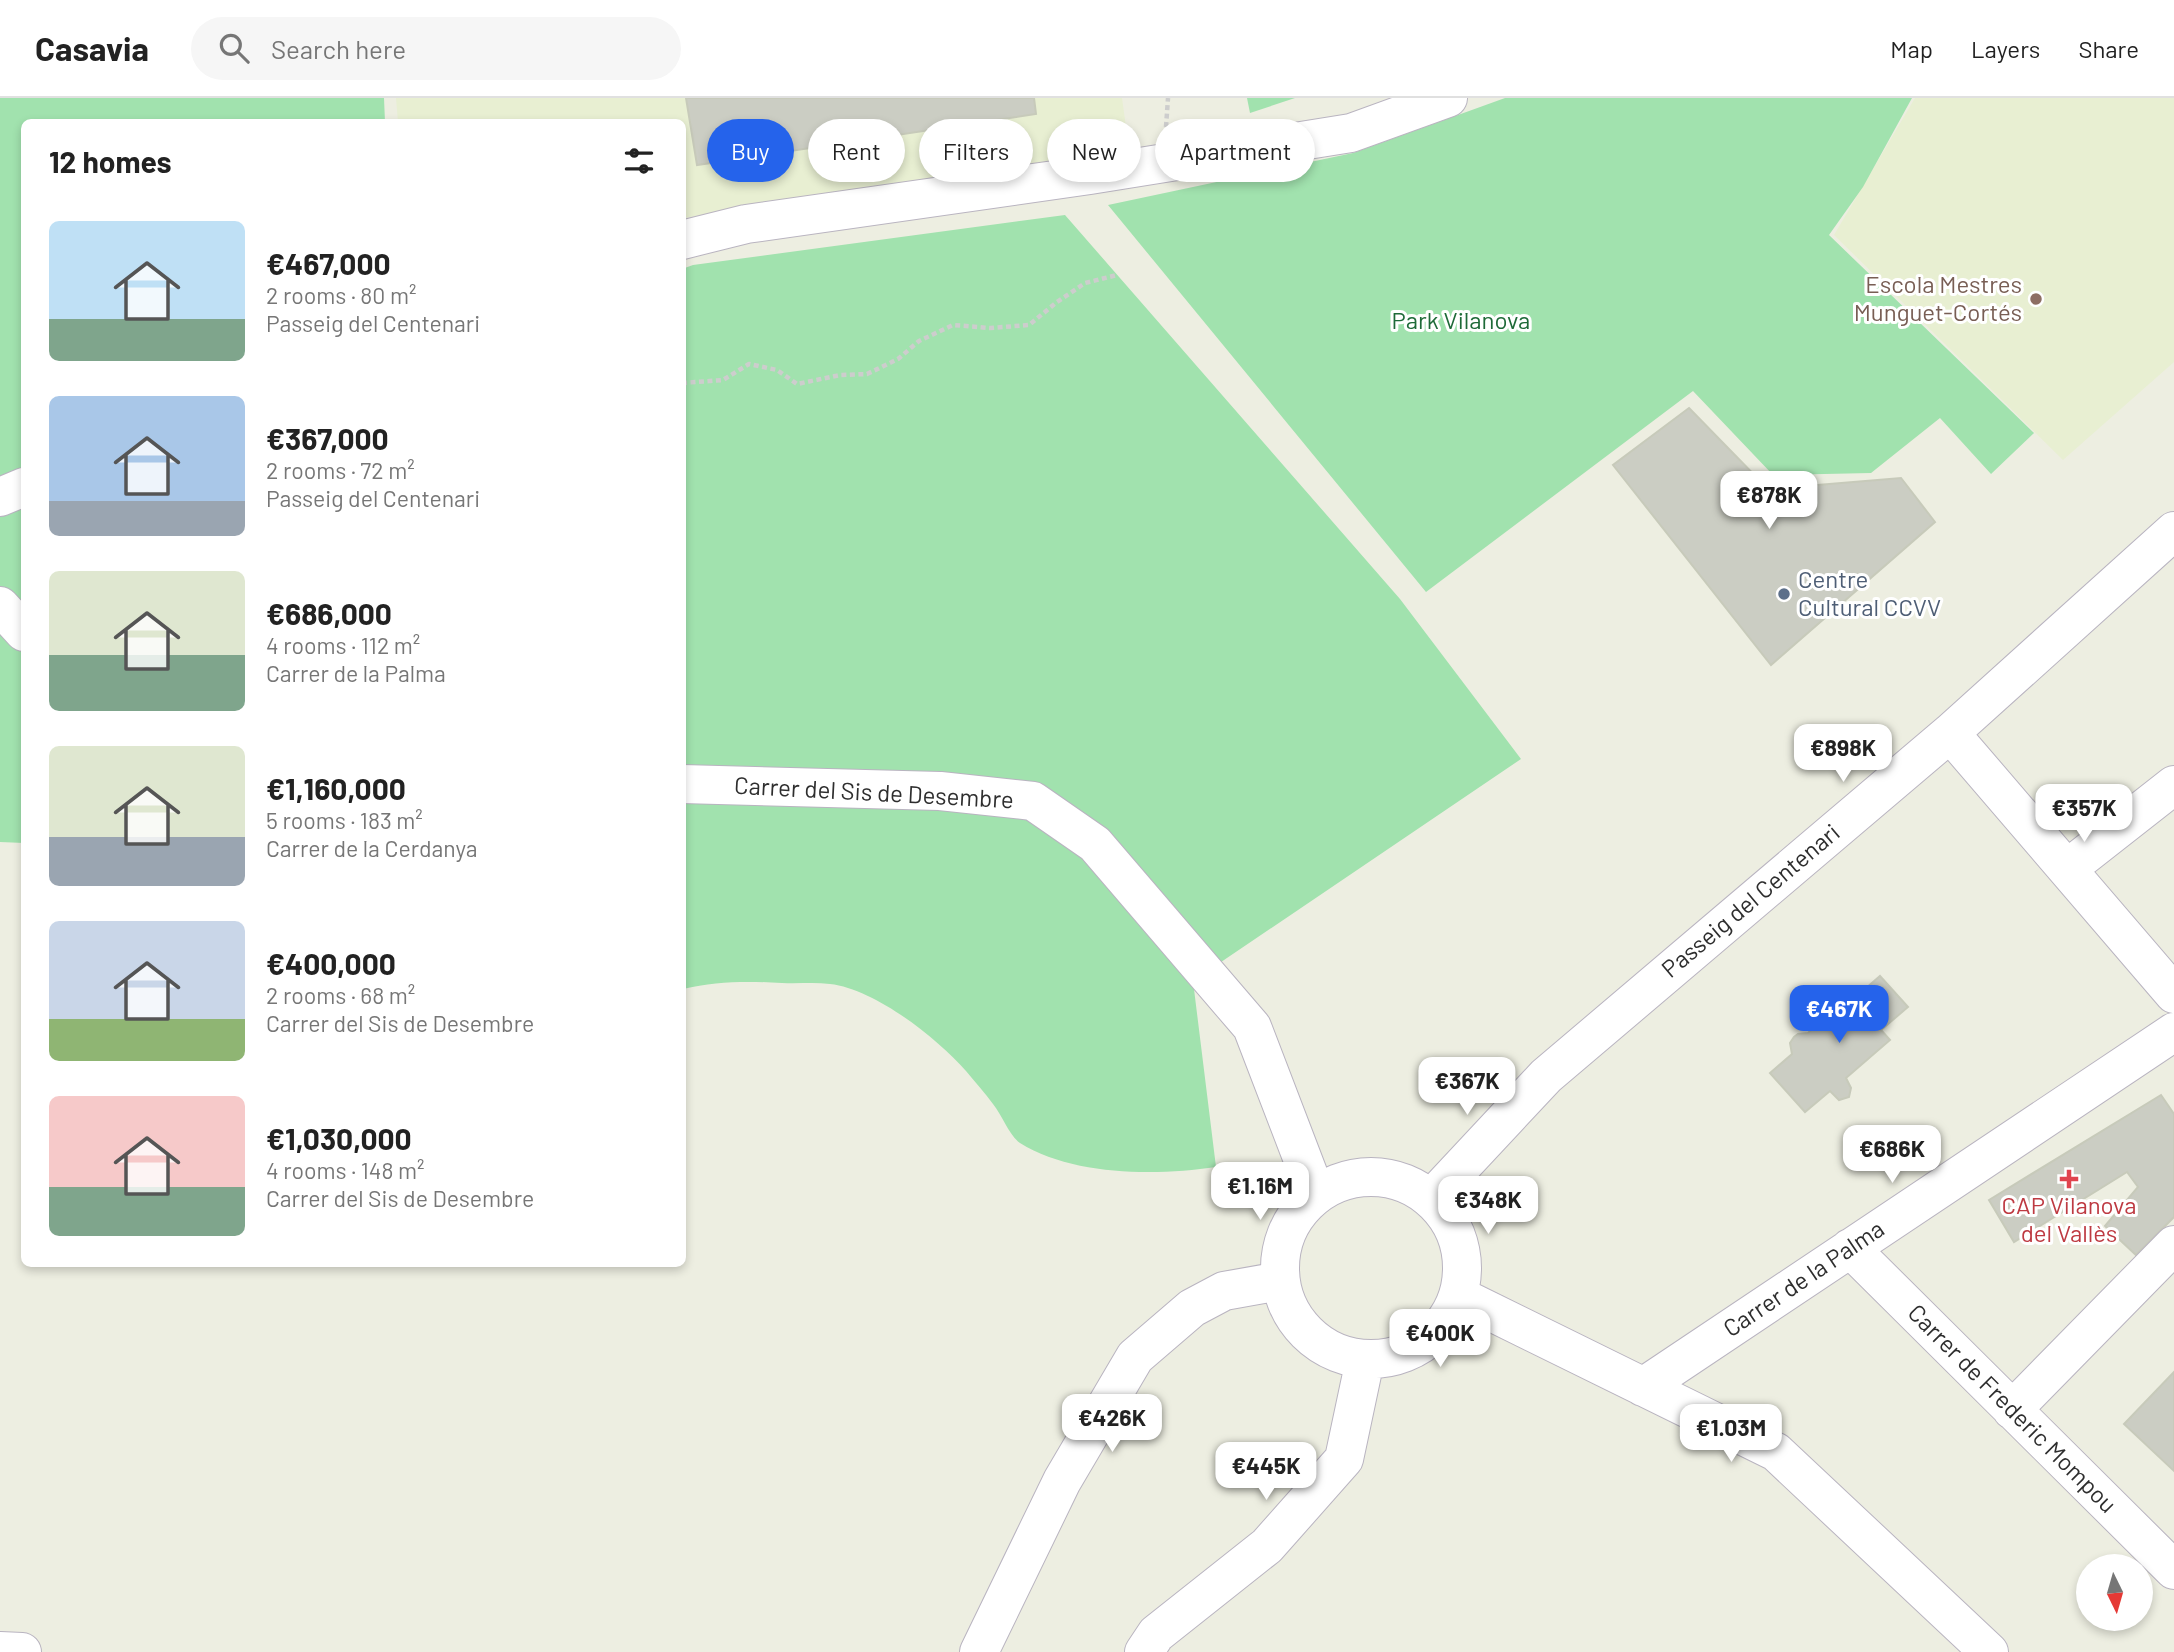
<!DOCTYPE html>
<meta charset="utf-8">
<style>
:root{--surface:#fff;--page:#f6f6f6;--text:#222;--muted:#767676;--line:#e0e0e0;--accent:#2563eb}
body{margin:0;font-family:Barlow,sans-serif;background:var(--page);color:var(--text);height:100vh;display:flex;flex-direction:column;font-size:26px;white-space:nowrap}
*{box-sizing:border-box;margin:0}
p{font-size:23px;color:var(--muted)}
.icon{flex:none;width:38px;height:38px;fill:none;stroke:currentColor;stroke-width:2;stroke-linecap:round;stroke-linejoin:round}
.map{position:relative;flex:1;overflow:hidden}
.sheet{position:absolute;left:21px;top:21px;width:665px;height:1148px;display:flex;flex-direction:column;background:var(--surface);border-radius:10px;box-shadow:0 4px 10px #0003}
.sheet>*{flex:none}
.guide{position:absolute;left:707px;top:21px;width:665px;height:63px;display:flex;gap:14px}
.needle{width:46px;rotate:175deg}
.tools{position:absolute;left:2076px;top:1456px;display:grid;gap:14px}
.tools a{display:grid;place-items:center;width:77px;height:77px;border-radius:50%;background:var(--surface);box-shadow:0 4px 10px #0003;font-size:35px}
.price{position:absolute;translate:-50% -60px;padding:0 16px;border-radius:14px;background:#fff;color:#222;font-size:23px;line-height:46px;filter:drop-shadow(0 2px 4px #0008)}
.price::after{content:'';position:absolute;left:50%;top:42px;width:21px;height:16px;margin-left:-10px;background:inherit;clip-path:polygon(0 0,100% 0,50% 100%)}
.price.selected{background:var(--accent);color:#fff}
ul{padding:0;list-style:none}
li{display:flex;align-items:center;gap:21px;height:175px;padding:0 28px}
li span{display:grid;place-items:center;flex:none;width:196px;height:140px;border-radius:10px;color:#555}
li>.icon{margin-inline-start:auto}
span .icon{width:84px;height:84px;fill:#fffc;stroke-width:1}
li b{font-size:30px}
h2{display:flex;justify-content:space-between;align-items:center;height:84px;padding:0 28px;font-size:30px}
.tag{padding:0 24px;border-radius:32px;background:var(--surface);box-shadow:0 4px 10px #0003;font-size:24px;line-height:63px}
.tag.selected{background:var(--accent);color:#fff}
header{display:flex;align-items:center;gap:42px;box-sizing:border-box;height:98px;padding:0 35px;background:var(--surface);border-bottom:2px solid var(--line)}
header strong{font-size:33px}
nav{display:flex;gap:38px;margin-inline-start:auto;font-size:24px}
.search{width:490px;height:63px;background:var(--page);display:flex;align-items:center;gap:18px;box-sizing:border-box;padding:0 24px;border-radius:38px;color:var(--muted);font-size:26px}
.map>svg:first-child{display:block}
</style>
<header>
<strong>Casavia</strong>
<div class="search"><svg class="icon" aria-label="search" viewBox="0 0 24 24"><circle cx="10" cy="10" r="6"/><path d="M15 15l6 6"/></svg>Search here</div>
<nav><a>Map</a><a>Layers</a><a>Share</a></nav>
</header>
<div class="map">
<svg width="2174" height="1554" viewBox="0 0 2174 1554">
<rect width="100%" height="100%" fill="#edeee1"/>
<path fill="#e8efd2" d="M396,0h726l7,51 -446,69 -1,-96h-284z
M1915,0h259v264l-111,98 -229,-225z"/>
<path fill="#a1e2ae" d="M0,0h384l1,24h-361v721l-24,-1z
M1247,0h48l-45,15z
M1505,0h407l-49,89 -34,48 205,198 -43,41 -51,-56 -69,55 -98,2 -80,-84 -267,201 -318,-387 245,-52z
M1065,117l335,384 121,160 -328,222 23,186c-60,9 -143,9 -196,-24 -11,-8 -18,-28 -27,-39 -8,-11 -18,-22 -27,-33 -29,-33 -91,-82 -136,-87 -16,-2 -32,0 -48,-1 -34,-2 -66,-2 -99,6l-1,-720 11,-4z"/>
<path fill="#cbcdc3" stroke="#c7caba" stroke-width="2" d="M686,0h348l2,16 -339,51z
M1689,310l79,81 133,-11 34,44 -164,143 -158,-200z
M1880,878l28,31 -27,23 9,10 -44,38 5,10 -2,9 -10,3 -9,-9 -25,21 -35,-39 22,-19 -2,-11 4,-6 4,-3 10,-1 23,-21 -6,-8 15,-13 9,12z
M2161,997l13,19v103l-38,38 -31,-29 33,-39 -11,-15 -113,70 -25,-42z
M2174,1274v99l-50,-47z"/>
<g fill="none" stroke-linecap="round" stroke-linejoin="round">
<defs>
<path id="minor" d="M682,142l64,-16 344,-49 261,-42 97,-35
M0,399l24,-10
M0,508l24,26
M1950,635l224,261
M682,686l258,7 93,10 62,43 157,183 64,167
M2067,771l107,-84
M1280 1170a91 91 0 1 1 182 0a91 91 0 1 1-182 0Z
M1432,1100l114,-122 404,-343 224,-202
M1850,1150l324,322
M1459,1198l317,156 213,200
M1643,1289l531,-355
M2012,1312l162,-165
M0,1553l22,1
M979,1554l83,-171 73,-124 57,-49 32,-17 56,-10
M1144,1554l12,-18 111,-88 77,-87 21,-99"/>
</defs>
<use href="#minor" stroke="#b9b4c0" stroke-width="40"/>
<path stroke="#cdcdcd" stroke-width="4.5" stroke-dasharray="5 3.5" stroke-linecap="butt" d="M1166,29l2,-29
M682,285l41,-3 26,-16 28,6 20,14 43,-9 27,-1 31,-15 21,-18 34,-16 37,3 39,-3 28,-23 28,-19 32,-8"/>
<use href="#minor" stroke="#fff" stroke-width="38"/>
</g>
<circle fill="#8d6e63" stroke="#fff" stroke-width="2.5" cx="2036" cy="201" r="7"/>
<circle fill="#5c6f8a" stroke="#fff" stroke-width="2.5" cx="1784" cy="496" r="7"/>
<path fill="#e0444e" stroke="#fff" stroke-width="2.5" d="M2065.5 1070.5h7v7h7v7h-7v7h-7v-7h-7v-7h7z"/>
<g text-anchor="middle" stroke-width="6" stroke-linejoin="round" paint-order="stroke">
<g font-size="24" fill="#785e54" stroke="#fff" text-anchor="end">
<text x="2022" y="195">Escola Mestres<tspan x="2022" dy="28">Munguet-Cortés</tspan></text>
</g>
<g font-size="24" fill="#1e6a38" stroke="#fff">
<text x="1461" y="231">Park Vilanova</text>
</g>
<g font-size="24" fill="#4e5e75" stroke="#fff" text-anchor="start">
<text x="1798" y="490">Centre<tspan x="1798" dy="28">Cultural CCVV</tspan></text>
</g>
<g font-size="24" fill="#2e2e2e" stroke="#fff">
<text transform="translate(874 695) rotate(3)" y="8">Carrer del Sis de Desembre</text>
<text transform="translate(1751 803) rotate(-40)" y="8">Passeig del Centenari</text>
<text transform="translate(1804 1181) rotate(-34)" y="8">Carrer de la Palma</text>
<text transform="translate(2012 1311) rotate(45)" y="8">Carrer de Frederic Mompou</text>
</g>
<g font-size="24" fill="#be3a42" stroke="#fff">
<text x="2069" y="1116">CAP Vilanova<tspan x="2069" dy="28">del Vallès</tspan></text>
</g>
</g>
</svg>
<div class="tools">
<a><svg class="needle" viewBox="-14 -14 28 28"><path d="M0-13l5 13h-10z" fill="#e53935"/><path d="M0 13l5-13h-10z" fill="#767676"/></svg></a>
</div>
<b class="price" style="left:1769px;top:433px">€878K</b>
<b class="price" style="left:1843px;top:686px">€898K</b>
<b class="price" style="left:2084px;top:746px">€357K</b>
<b class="price selected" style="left:1839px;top:947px">€467K</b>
<b class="price" style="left:1467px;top:1019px">€367K</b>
<b class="price" style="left:1892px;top:1087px">€686K</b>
<b class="price" style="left:1260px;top:1124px">€1.16M</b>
<b class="price" style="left:1488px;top:1138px">€348K</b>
<b class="price" style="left:1440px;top:1271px">€400K</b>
<b class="price" style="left:1112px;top:1356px">€426K</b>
<b class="price" style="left:1731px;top:1366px">€1.03M</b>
<b class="price" style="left:1266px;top:1404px">€445K</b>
<div class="guide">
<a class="tag selected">Buy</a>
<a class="tag">Rent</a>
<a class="tag">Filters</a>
<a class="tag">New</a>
<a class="tag">Apartment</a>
</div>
<section class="sheet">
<h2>12 homes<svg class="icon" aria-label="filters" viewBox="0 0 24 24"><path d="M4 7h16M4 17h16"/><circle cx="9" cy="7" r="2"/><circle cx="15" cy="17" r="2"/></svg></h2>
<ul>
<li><span style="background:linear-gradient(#bfe0f5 70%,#7fa58c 0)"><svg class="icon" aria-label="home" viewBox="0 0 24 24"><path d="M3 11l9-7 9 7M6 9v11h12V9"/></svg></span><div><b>€467,000</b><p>2 rooms · 80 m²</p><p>Passeig del Centenari</p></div></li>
<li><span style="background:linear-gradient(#a9c7e8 75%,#9aa5b1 0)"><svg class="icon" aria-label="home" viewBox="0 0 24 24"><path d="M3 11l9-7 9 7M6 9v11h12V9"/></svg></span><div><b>€367,000</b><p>2 rooms · 72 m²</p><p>Passeig del Centenari</p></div></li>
<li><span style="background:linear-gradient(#dfe7d0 60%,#7fa58c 0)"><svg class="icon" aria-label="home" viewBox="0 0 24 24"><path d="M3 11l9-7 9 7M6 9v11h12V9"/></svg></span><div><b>€686,000</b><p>4 rooms · 112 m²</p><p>Carrer de la Palma</p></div></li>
<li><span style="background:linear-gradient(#dfe7d0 65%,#9aa5b1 0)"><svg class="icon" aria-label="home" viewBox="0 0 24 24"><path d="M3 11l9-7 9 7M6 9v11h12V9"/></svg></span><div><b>€1,160,000</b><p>5 rooms · 183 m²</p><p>Carrer de la Cerdanya</p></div></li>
<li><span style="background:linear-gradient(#c9d6e8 70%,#8fb573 0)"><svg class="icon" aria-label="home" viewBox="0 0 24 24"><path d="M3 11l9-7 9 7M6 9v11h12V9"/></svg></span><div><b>€400,000</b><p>2 rooms · 68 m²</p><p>Carrer del Sis de Desembre</p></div></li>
<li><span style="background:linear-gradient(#f6c9c9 65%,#7fa58c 0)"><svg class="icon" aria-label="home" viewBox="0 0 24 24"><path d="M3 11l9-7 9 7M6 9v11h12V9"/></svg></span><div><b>€1,030,000</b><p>4 rooms · 148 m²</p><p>Carrer del Sis de Desembre</p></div></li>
</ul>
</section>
</div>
